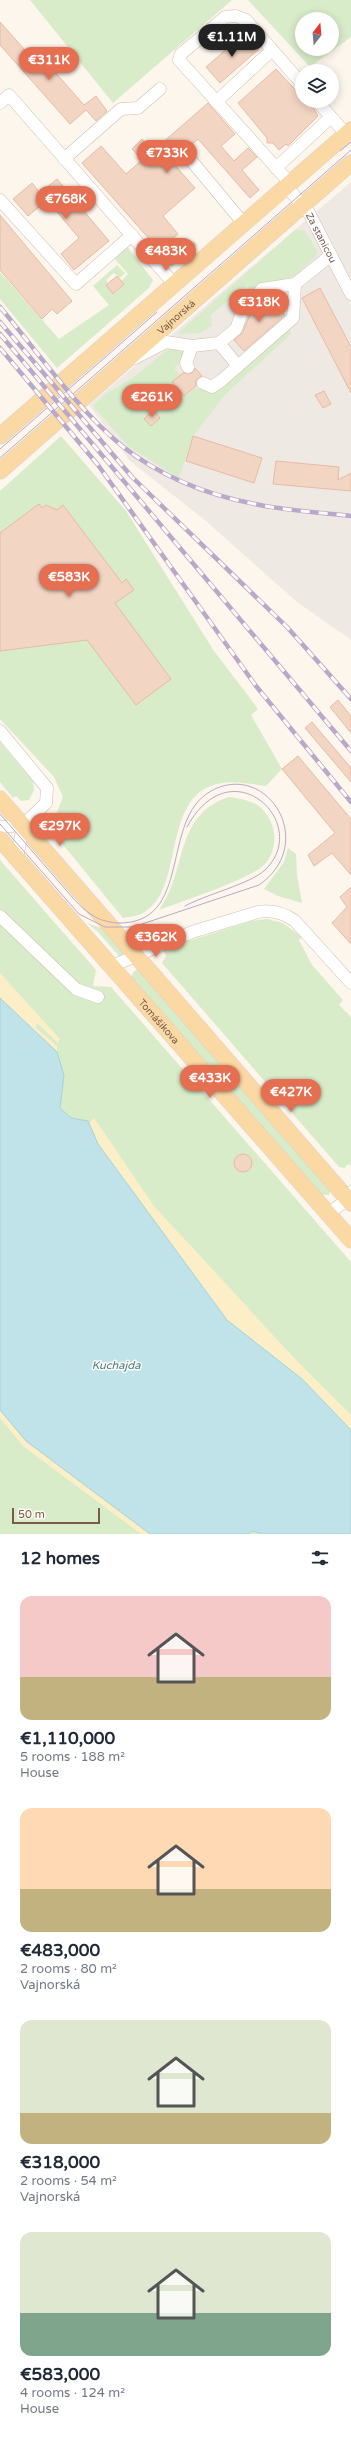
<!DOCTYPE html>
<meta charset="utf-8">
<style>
:root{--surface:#fff;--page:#f6f6f7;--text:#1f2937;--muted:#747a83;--accent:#e76f51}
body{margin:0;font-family:"Varela Round",sans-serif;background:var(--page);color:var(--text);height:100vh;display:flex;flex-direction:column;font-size:15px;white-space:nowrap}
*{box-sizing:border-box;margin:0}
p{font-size:13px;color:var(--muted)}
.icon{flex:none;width:22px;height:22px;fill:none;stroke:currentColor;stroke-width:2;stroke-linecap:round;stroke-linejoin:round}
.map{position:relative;height:1534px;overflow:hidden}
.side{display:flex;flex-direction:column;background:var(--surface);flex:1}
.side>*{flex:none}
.needle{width:26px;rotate:16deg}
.tools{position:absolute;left:295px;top:12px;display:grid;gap:8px}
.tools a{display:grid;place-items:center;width:44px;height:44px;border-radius:50%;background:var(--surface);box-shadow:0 2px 10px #0003;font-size:20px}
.scale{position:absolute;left:12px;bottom:10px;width:88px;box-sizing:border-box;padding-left:4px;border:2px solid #7a5c4d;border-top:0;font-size:11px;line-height:14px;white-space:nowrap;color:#7a5c4d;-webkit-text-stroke:3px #fffaf3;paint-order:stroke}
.price{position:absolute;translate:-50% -34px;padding:0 9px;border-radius:14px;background:var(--accent);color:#fff;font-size:13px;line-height:26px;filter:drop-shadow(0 1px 2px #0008)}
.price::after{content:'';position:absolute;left:50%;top:24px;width:12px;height:9px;margin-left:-6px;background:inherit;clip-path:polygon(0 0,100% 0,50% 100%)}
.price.selected{background:#222;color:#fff}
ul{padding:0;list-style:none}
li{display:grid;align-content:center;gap:8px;height:212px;padding:0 20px}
li span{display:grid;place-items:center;height:124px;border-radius:12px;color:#555}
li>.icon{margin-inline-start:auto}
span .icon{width:72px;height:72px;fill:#fffc;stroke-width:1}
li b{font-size:17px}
h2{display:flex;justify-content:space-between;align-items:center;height:48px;padding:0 20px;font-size:17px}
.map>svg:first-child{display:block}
</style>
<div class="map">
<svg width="351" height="1534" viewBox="0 0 351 1534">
<rect width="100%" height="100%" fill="#fdf6ec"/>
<path fill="#efe9e4" d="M351,182v458l-54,-38 -91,-81 -76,-60 -41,-56z"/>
<path fill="#d8ecc9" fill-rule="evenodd" d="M30,0h202l-119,103z
M248,0h103v37l-41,30zM302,19h30v30h-30z
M295,230h9l13,20 -1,6c-8,7 -16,18 -27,22 -17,6 -23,3 -40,15l-1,-9 -37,31 1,11 -12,7 -23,1z
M194,241l3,4 -25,22 -17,-13c21,9 23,1 39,-13z
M126,245l27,35 -4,8 -92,80 -57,-69v-27l59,67 50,-34 -16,-19 24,-21 8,8 -5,5 -6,-5 -8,7 2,3 -2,2 8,9 10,-10 -3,-3 7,-7 -15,-17z
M288,328l4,5 -68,63 -31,40 -14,42 -51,-32 -35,-40 11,-11 31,-19 36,-29 14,3 -3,11 -8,7 6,8 -8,6 13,15 9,-8 8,-1z
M61,436l65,75 88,140 44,58 -7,6 31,54 -16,17c-15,-2 -34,-6 -49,-2 -57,14 -31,105 -74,129 -5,3 -14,4 -20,5l-67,-82 -4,-11 11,-28 -9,-20 -54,-58v-228z
M0,742l33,39 1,9 -5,10 -8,1 -5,-5 -3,2 -13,-16z
M229,797c21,3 33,6 42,25 6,14 4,32 -7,43 -14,14 -83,37 -105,45 29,-39 14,-95 70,-113z
M288,848l8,6 1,21 5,28 -24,-7 -14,-7 20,-27z
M0,860l96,110 -3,16 18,1 240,275v272h-351z
M267,919l16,4 19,14 -3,3 13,25 31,35 -4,5 12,12v149l-3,-2 -3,4 -6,-1 -177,-204 4,-7 -3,-7 89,-28z
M87,923l19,7 24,27 -11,-1 -21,-24z
M138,970l4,3 188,218 -1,4h-7l-191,-218 3,-6z"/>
<path fill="#fcefc7" d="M0,973l60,66 -2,4 -21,-20 -2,4 22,19v6l-57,-54z
M94,1118l60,88 143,155 54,54v15l-49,-51 -75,-59 -129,-176 -9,-21z
M0,1410l26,31 128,93h-13l-118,-88 -23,-28z"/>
<path fill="#bfe3e8" stroke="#a5d3da" d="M0,998l57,54 7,23 -4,33 11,10 17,3 10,23 129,176 75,59 49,51v104h-88l-10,-3 -5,3h-98l-124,-93 -26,-31z"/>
<path fill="#f3d5c3" stroke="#e6bba3" d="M0,22l33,37 6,-5 45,51 12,-9 11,15 -11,10 -10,-11 -16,14 -70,-79z
M245,33l14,16 -39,34 -14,-16z
M276,69l26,28v4l8,1 8,14 -30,30 -2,-2 -7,6 -6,-7h-6v-5l-29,-35z
M208,103l27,31 -14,12 13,15 14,-13 9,9 -15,13 17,20 -9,8 -52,-59 -26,23 23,26 -32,28 15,18 -19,16 -77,-87 19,-17 25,28 16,-14 -10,-11 10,-10 11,12z
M57,179l52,62 -35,29 -13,-16 18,-16 -32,-38 -19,16 -15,-17 19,-16 8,10z
M0,215l72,86 -15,13 -5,-5 -10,10 -42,-49z
M117,276l7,8 -11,10 -7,-9z
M320,288l31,59v46l-49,-95z
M267,296l18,19 -41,36 -10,-11 9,-8 7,-18z
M195,368l7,8 -6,4v6l-12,10 -12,-14 11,-9h9z
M324,391l7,13 -8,4 -8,-13z
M154,410l6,8 -9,8 -7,-7z
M193,436l69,22 -8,25 -68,-22z
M276,461l63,6 -1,13 13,-7v18l-78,-7z
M39,504l3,4 4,-3 11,5 6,-5 59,78 4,-4 8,11 -19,13 56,76 -35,26 -49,-65 -87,11v-118z
M338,700l13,16v17l-21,-26z
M312,722l39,46v14l-46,-54z
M298,756l53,63v56l-19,-22 -18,13 -6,-11 27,-22 -53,-64z
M351,887v57l-19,-21 15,-16 -7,-10z
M234 1163a9 9 0 1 1 18 0a9 9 0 1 1-18 0Z"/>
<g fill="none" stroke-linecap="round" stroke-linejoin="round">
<defs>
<g id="minor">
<path d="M317,101l29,33"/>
<path d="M216,102l56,-52"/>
<path d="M0,103l9,-8 165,189"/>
<path d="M64,159l57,-50 17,-1 22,-19"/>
<path d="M190,159l54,65"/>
<path d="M276,168l55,-51"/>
<path d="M290,183l-111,-123 2,-6 44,-37 11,-1 10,4 56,64"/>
<path id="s1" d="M286,186l23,27 42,81"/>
<path d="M0,200l76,84 56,-49"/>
<path d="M219,343l19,23"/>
<path d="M135,358l31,-16 26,4 27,-3 17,-14 7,-19 19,-21 33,-5 36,-29"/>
<path d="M188,367l-2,-4 6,-17"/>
<path d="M203,383l9,4 10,-7 71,-62 2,-34"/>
<path d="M0,731l47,57 -1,15 -23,22"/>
<path d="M0,827l23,-2"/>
<path d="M17,859l6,-34"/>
<path d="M0,916l76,73 22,8"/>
<path d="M112,966l80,-34 66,-20c13,-2 26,1 37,9l56,62"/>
<path d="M328,1214l20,-15 3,-7"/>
</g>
<g id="major">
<path d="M0,436l351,-306"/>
<path id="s2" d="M0,471l351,-308"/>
<path d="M0,799l351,404"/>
<path id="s3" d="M0,839l351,401"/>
</g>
</defs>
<use href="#minor" stroke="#d1beb0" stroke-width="13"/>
<use href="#major" stroke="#dad1cd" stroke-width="17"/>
<use href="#minor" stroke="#fff" stroke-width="12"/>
<use href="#major" stroke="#fbd9a5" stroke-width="16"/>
<path stroke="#b9a8c9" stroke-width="1" d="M340,151l11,-9
M0,449l157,-137
M0,458l351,-308
M0,814c20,23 40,46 60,69 10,11 19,24 32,32 7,5 16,7 25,8 77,2 42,-103 94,-132 56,-31 108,52 48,94l-126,42h-28l-26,-13 -79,-90
M185,906c22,-12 65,-22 80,-36 48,-46 -34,-125 -78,-43"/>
<defs>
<path id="rail" d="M0,307c37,44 78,103 122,139 38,30 85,49 133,58 31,7 64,8 96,12
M0,322l132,155 155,150 64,72
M0,334l351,417
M0,348l98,117 158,221 95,116"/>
</defs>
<use href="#rail" stroke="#b9a8c9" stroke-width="4.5"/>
<use href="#rail" stroke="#fffaf3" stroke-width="3" stroke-dasharray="9" stroke-linecap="butt"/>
</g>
<g text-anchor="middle" stroke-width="3" stroke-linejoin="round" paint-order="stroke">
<g font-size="10" fill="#7a5c4d" stroke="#fffaf3">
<text dy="4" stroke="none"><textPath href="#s1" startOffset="63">Za stanicou</textPath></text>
<text dy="4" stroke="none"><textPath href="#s2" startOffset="234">Vajnorská</textPath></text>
<text dy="4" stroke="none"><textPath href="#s3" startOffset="242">Tomášikova</textPath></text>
</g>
<g font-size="11" font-style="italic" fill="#437c86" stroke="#fffaf3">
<text x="116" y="1369">Kuchajda</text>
</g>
</g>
</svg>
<div class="tools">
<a><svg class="needle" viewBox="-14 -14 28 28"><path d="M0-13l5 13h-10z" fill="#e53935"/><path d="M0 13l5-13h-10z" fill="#747a83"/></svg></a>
<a><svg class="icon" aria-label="layers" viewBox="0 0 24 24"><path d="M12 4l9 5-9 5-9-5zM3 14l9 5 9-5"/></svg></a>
</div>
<div class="scale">50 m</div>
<b class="price selected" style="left:232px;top:58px">€1.11M</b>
<b class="price" style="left:49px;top:81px">€311K</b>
<b class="price" style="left:167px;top:174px">€733K</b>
<b class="price" style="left:66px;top:220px">€768K</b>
<b class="price" style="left:166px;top:272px">€483K</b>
<b class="price" style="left:259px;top:323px">€318K</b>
<b class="price" style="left:152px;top:418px">€261K</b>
<b class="price" style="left:69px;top:598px">€583K</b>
<b class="price" style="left:60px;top:847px">€297K</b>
<b class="price" style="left:156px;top:958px">€362K</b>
<b class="price" style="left:210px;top:1099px">€433K</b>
<b class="price" style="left:291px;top:1113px">€427K</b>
</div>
<section class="side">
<h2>12 homes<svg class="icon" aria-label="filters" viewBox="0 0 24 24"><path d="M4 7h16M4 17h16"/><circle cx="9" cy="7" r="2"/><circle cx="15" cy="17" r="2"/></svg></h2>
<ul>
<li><span style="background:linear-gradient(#f6c9c9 65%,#c2b280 0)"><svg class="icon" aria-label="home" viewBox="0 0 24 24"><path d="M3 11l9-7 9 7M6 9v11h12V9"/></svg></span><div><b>€1,110,000</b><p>5 rooms · 188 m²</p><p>House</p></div></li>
<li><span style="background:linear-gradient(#ffd9b3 65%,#c2b280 0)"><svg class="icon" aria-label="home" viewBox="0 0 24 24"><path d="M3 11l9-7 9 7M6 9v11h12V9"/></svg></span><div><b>€483,000</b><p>2 rooms · 80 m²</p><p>Vajnorská</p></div></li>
<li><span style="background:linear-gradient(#dfe7d0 75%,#c2b280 0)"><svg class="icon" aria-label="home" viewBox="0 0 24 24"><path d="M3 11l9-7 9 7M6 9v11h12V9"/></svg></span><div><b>€318,000</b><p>2 rooms · 54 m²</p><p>Vajnorská</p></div></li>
<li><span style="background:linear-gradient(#dfe7d0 65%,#7fa58c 0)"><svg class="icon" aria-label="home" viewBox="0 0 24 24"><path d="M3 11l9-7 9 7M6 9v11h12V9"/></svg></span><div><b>€583,000</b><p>4 rooms · 124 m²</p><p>House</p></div></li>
</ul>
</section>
